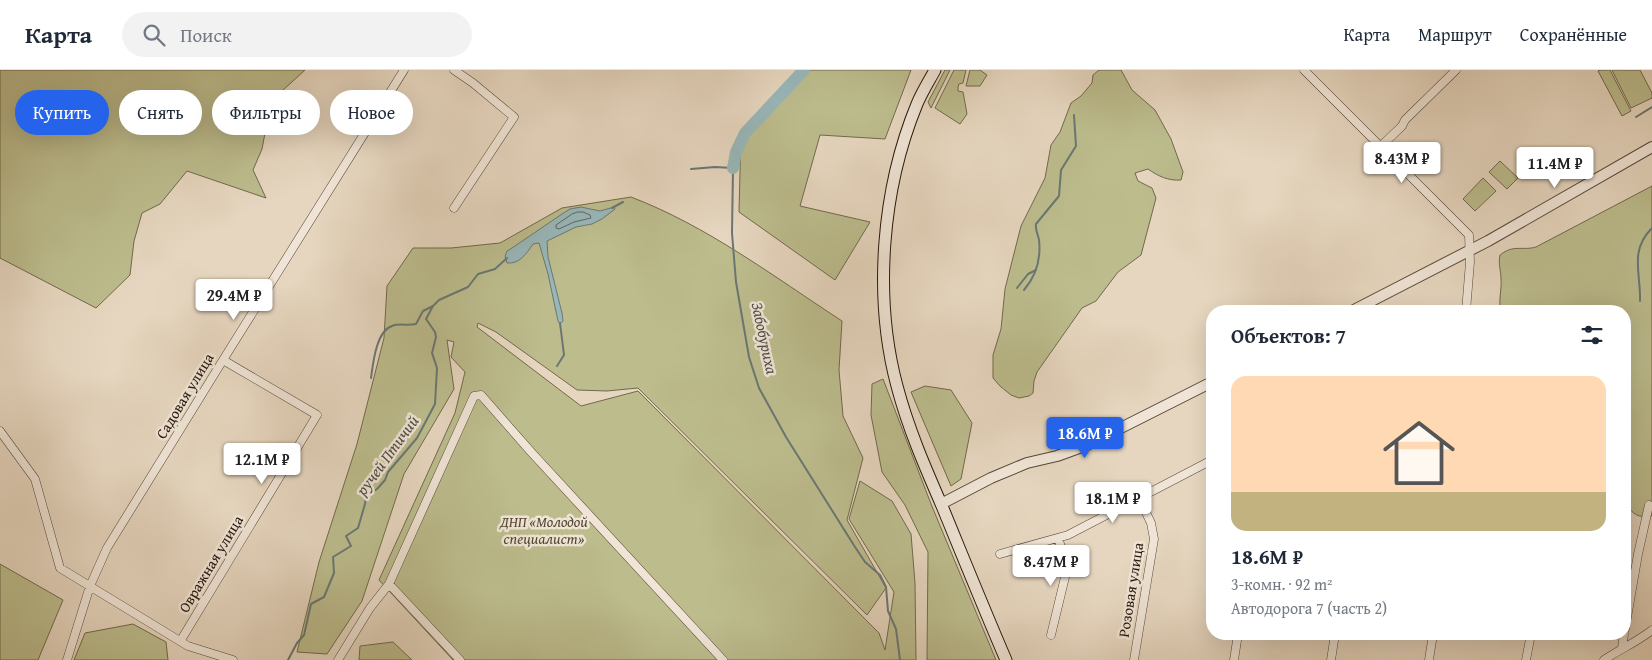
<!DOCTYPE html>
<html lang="ru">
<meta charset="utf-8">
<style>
:root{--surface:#fff;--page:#f2f2f3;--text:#1f2937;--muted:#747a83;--line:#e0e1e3;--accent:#2563eb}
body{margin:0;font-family:"Gentium Book Plus",serif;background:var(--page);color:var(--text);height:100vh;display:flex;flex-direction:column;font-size:19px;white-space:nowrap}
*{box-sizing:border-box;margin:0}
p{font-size:16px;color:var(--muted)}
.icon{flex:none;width:28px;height:28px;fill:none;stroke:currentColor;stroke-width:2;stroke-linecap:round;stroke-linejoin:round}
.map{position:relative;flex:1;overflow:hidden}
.details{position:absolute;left:1206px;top:235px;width:425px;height:335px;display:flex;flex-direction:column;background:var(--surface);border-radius:20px;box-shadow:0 5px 20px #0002}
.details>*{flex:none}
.banner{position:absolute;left:15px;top:20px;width:475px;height:45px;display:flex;gap:10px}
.price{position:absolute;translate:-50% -42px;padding:0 11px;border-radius:5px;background:#fff;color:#222;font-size:16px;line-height:32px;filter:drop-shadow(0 1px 2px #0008)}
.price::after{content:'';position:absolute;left:50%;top:30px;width:15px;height:11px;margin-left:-8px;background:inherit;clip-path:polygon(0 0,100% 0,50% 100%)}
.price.selected{background:var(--accent);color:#fff}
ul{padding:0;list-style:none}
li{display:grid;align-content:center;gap:10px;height:265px;padding:0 25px}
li+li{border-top:1px solid var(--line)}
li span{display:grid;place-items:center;height:155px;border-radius:15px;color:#555}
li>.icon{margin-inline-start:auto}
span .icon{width:90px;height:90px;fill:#fffc;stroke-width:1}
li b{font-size:21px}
h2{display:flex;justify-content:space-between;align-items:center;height:60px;padding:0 25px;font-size:21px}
.chip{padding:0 18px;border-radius:22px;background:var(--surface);box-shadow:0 5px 20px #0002;font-size:18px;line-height:45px}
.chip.selected{background:var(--accent);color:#fff}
header{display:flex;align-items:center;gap:30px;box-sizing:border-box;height:70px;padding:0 25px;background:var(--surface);border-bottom:1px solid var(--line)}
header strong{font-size:24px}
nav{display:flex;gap:28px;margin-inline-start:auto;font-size:18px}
.search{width:350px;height:45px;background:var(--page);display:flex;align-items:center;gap:12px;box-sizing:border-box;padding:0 18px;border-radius:28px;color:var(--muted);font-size:19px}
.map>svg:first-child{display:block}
</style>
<header>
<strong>Карта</strong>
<div class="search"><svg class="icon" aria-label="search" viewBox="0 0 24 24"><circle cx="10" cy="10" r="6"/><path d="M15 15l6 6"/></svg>Поиск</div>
<nav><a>Карта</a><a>Маршрут</a><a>Сохранённые</a></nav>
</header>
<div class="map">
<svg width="1652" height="590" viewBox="0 0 1652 590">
<rect width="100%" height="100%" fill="#e6d6bf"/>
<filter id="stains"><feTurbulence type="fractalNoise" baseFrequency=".004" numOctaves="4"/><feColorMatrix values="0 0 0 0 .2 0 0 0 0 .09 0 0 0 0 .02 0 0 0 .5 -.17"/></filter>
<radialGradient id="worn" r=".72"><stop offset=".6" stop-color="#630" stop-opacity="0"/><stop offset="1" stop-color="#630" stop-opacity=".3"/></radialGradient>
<path fill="#bcbc8d" stroke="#71694c" d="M0,0h305l-34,31 -9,48 -9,21 13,28 -79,-27 -27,33 -18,9 -8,28 -4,34 -34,33 -96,-50z
M807,0h104l-26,69 -65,-4 -20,71 70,16 -35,58 -96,-68 2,-80z
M945,0h5l-19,38 -3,-6z
M954,0h12l-3,13 -4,1 -1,3v4l5,1 4,22 -7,10 -25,-16z
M970,0h10l7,5 -7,11h-14z
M1099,0h22l11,20 23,20 16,29 12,33 -2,8c-13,1 -23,-4 -33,-11l-13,4 3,8 14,7 4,10 -15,57 -23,17 -22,29 -14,7 -45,64 -3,9 -1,12 -4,3 -10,2 -8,-3 -11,-9 -7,-8v-23l8,-26 4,-40 16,-63 24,-48 6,-33 9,-13 11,-29 10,-7 11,-13 1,-8z
M1601,0h9l21,41 -9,5 -24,-45z
M1612,0h28l12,23v5l-21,10z
M1500,91l18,17 -11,11 -18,-17z
M1483,108l13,13 -21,20 -12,-12z
M1652,116v330c-15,2 -17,-1 -27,-12v-193h-124c-3,-11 1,-21 0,-32 0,-9 -3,-14 -1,-24 14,-11 22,-4 36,-8z
M631,127c76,29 142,79 211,124l-3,49 4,46 20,42 -16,62 39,68 -19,27 -229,-227 -31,3 -30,-1 -81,-58 -18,-9 -1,4 104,79 57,-15 241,242 6,17 9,-58 -45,-73 11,-38 32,20 19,33 4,49 1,77h-463l-74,-80 76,-167 10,-41 -14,-15 3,-15 -7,-2 7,49 -50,85 -42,127 -35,53 -30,-2 22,-90 38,-118 27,-106 3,-52 26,-38h38l49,-5 62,-35z
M883,309l48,125 65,156h-69l1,-108 -23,-47 -23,-33 -11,-57 1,-31z
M925,316l26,4 21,33 -11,56 -10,7 -40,-94z
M0,494l63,36 -25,60h-38z
M133,554l33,18 2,18h-94l11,-27z
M393,572l19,18h-53l1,-14z"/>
<path fill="#98b7b9" stroke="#6a7774" d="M581,137l19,4 14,-4 1,2 -13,10 -10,5 -16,3 -29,14 1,16 14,56 1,8 -3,3 -2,-3 -10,-47 -9,-31 -6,1c-7,10 -13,20 -26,19l-2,-7 2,-5 5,-3 50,-34 8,-5z"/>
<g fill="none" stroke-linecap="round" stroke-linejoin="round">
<path stroke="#5f6662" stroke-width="1" d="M578,142h5l7,3 1,3 -17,4 -15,7 -3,-1v-3l16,-11z"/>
<path stroke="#6a7774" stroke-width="2" d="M1636,47l16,-10
M691,99l24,-2 18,1 -1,65 4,49 13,75 10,31 27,49 69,110 10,15 15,13 6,12 2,24 8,18 4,31
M612,138l11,-6
M1017,218l11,-14 8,-4
M1024,220c12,-14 17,-32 15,-50 -1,-6 -4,-10 -3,-16l23,-28 2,-26 15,-24 -2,-31
M1640,231c1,-28 -11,-50 12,-73
M557,296l7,-11 -4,-32
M371,308c2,-14 5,-47 21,-52 7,-3 16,0 24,-2l7,-13 10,-5
M288,590l9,-17 7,-8 7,-31 13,-7 10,-24 -1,-16 18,-11 -5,-10 12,-8 7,-24 1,-8 11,-7 8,-9 3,-8 29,-34 18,-34 2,-36 -5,-15 4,-16 -1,-5 -9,-13 7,-13 6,-6 29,-13 10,-13 17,-5 12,-11"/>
<path stroke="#98b7b9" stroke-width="12" d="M733,98l3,-16 9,-19 59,-63"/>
<defs>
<path id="minor" d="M454,0l19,13 41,34 -60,91
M1304,0l165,165 1,27 -4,49
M1380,77l22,-21 3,-6 51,-50
M0,361l35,48 25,89 128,78 45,14
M1000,484l68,-19 144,-75
M389,514l71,76
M1625,559l13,-75 11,-49
M1051,565l15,-62v-11l-8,-24
M181,570l136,-225 -94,-55
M1622,578l2,-14
M67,590l23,-74 17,-38 116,-188 181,-290
M338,590l32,-52 19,-24 85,-188 7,-1 51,58 191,207
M1134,590l20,-121 -3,-16 -12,-25
M1234,590l4,-26
M1331,590l4,-26
M1429,590l4,-26
M1526,590l5,-26
M1604,590c16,-11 33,-18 48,-30"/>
<path id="tertiary" d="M1352,241l136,-70 164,-94
M941,434l50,-26 36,-15 30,-7 30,-11 125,-63"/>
<path id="secondary" d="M935,0c-6,11 -13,22 -18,34 -35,85 -44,192 -20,282 11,42 28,81 45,120 21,51 42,103 64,154"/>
</defs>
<use href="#minor" stroke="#564639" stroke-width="9"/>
<use href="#tertiary" stroke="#564639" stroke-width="12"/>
<use href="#secondary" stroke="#26160c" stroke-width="13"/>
<use href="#minor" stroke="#efe4d5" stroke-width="8"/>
<use href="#tertiary" stroke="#efe4d5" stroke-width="10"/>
<use href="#secondary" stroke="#efe4d5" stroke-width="11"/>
</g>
<g text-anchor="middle" stroke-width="5" stroke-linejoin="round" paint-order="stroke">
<g font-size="15" fill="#26160c" stroke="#efe4d5">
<text transform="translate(185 326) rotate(-59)" y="5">Садовая улица</text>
<text transform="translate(211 494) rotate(-59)" y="5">Овражная улица</text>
<text transform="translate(1131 520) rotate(-81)" y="5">Розовая улица</text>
</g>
<g font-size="15" font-style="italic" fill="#534833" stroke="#efe4d5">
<text x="544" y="457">ДНП «Молодой<tspan x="544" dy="17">специалист»</tspan></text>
</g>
<g font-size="16" font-style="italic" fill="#4e4e49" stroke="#efe4d5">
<text transform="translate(765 268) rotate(78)" y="6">Забобуриха</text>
<text transform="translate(387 385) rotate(-54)" y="6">ручей Птичий</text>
</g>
</g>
<rect width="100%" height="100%" filter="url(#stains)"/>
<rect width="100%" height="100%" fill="url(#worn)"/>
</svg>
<b class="price" style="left:1402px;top:114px">8.43M ₽</b>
<b class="price" style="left:1555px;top:119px">11.4M ₽</b>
<b class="price" style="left:234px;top:251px">29.4M ₽</b>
<b class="price selected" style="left:1085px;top:389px">18.6M ₽</b>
<b class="price" style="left:262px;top:415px">12.1M ₽</b>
<b class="price" style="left:1113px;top:454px">18.1M ₽</b>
<b class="price" style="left:1051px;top:517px">8.47M ₽</b>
<div class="banner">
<a class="chip selected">Купить</a>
<a class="chip">Снять</a>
<a class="chip">Фильтры</a>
<a class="chip">Новое</a>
</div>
<section class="details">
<h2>Объектов: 7<svg class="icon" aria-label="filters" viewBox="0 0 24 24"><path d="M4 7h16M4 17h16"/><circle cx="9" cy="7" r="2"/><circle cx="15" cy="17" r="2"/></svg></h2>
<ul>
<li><span style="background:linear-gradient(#ffd9b3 75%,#c2b280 0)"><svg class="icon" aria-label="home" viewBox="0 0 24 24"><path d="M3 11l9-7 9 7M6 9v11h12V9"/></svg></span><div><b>18.6M ₽</b><p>3-комн. · 92 m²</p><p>Автодорога 7 (часть 2)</p></div></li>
</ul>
</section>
</div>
